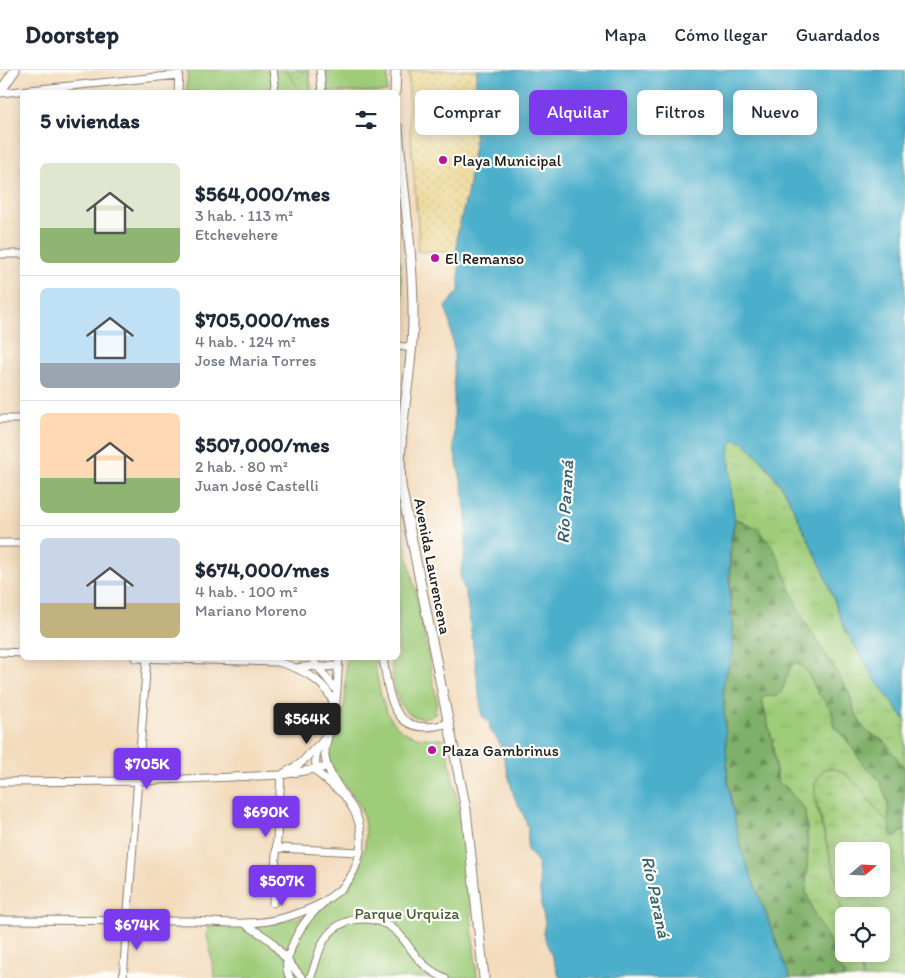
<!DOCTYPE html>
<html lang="es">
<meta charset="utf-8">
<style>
:root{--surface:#fff;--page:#f6f6f7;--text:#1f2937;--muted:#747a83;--line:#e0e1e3;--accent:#7c3aed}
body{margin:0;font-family:Itim,sans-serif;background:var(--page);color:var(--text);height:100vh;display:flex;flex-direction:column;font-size:19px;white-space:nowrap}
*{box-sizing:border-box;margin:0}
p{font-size:16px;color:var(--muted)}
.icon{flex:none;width:28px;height:28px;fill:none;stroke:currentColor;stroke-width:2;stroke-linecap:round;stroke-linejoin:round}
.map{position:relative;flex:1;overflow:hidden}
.side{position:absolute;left:20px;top:20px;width:380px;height:570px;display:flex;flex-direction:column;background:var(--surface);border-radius:8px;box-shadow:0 2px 12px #0003}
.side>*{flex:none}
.banner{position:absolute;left:415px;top:20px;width:415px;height:45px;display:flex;gap:10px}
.needle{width:32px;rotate:71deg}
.tools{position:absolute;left:835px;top:772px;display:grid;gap:10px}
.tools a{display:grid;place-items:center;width:55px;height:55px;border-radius:8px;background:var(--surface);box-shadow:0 2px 12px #0003;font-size:25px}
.price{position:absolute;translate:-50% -42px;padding:0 11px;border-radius:5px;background:var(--accent);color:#fff;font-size:16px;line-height:32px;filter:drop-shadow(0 1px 2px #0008)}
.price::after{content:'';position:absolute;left:50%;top:30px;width:15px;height:11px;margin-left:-8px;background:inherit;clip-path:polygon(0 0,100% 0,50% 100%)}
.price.selected{background:#222;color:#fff}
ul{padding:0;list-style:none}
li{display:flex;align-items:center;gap:15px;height:125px;padding:0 20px}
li+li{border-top:1px solid var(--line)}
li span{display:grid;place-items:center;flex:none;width:140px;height:100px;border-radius:8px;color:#555}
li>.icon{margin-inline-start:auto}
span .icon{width:60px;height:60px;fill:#fffc;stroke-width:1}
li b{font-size:21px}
h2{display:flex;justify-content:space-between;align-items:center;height:60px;padding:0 20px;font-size:21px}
.chip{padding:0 18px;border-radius:8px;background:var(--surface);box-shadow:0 2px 12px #0003;font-size:18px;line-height:45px}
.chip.selected{background:var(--accent);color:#fff}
header{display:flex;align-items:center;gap:30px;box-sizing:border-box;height:70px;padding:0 25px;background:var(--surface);border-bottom:1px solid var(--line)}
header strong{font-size:24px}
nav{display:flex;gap:28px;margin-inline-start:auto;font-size:18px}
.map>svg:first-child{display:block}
</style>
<header>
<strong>Doorstep</strong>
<nav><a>Mapa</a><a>Cómo llegar</a><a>Guardados</a></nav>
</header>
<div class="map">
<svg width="905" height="908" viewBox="0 0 905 908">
<defs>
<pattern id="grass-tufts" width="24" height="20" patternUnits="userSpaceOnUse" patternTransform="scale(1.25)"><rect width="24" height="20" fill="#9fcc79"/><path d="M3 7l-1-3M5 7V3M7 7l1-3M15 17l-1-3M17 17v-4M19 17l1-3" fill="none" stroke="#88af68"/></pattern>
<pattern id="forest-firs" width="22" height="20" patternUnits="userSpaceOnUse" patternTransform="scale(1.25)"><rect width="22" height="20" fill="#7fb069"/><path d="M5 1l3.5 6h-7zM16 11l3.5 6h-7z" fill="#678e56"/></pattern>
<pattern id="wetland-marsh" width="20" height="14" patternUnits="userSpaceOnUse" patternTransform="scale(1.25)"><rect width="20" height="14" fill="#9fcc79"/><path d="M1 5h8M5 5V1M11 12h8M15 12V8" fill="none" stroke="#88af68"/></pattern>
<pattern id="sand-dots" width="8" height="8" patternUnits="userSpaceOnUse" patternTransform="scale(1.25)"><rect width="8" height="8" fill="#eeda9e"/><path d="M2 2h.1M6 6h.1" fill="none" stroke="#ccba88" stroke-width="1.8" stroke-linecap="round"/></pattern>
<pattern id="garden-dots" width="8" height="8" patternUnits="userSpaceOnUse" patternTransform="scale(1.25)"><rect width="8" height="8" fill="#9fcc79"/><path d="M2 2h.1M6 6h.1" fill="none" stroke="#88af68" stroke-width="1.8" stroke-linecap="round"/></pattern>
</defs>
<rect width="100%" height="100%" fill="#fdfcf7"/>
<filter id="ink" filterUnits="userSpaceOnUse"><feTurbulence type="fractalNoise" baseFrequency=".02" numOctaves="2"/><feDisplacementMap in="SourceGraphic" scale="10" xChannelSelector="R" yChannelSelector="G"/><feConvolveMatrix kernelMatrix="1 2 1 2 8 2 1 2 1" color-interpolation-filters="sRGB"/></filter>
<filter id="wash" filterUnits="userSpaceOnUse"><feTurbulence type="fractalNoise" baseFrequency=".0096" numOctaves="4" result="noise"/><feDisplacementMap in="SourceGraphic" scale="20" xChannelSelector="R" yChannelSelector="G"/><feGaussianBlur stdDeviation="1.12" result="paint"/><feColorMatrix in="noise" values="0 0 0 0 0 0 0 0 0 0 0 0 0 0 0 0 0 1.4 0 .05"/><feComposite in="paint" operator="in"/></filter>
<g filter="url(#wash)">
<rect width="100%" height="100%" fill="#f3dbbc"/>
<path fill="url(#grass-tufts)" stroke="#5e744a" d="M735,370l10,3 27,30 14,20 38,79 18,50 6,13 28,46 29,39v49l-21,-27 -15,-9 -6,-6 -8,-14 -6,-20 -49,-80 -8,-17 -49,-75 -8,-2 -3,-19 -3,-49 1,-7z
M794,592c13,4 17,20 24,31 4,6 12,12 14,19 2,8 0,16 9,20l26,37 7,5 6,8 8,20 1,20c-18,-14 -39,-60 -65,-53l-9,15 1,21 21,78 7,45v26h14l5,24h-18l-19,-43 -4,-3 -7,-16 -9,-24 2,-45 -1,-23 -4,-17 -9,-9 -8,-11 -7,-4 -2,-4 -5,-39 -10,-39c2,-9 14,-9 21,-12l6,-19z"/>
<path fill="url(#forest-firs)" stroke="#4e6642" d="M735,449l21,8 14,16 9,16 21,54 49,80 6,20 8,14 6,6 15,8 21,28v61l-10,6 -4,-1 -2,-5 -1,-28 -8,-20 -6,-8 -7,-5 -26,-37 -7,-5 -2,-16 -3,-4 -11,-14 -10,-19 -9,-11 -5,-1 -5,8 -8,23 -7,4 -8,-2 -3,2 -1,4 10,39 5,39 2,4 7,4 19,23 3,37 -2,45 9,24 13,23 17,39h-55l-50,-131 -12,-64 -5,-94c1,-14 8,-25 10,-39 -2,-45 -6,-86 2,-131z"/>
<path fill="url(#wetland-marsh)" stroke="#5e744a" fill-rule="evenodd" d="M828,698c26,0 42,39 61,54l2,13 4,1 10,-6v148h-42l-5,-24h23v-38h-37v12l-7,-45 -22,-87v-13l9,-14zM844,781h37v38h-37z"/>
<path fill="url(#sand-dots)" stroke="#857b5d" d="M409,0h68l-3,28 1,35 -7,58 -11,44v17l-40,-1 2,-15 -10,-118z"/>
<path fill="#9fcc79" stroke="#5e744a" d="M188,0h121l3,22h-126z
M325,0h63l-1,22h-60z
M398,171l5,60v28l-5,5z
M398,442l19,87 20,101 -2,14c-5,3 -9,4 -15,4 -26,-3 -26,-41 -30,-60h8z
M346,588h28c5,27 7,68 40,78 10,3 21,2 31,3l18,90 14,149h-262l-8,-43 2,-9c53,1 125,-1 149,-58 9,-20 10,-39 3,-59 -7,-20 -35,-34 -32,-59 1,-13 11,-26 14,-39 4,-17 2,-36 3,-53z"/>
<path fill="url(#garden-dots)" stroke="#5e744a" d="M286,0h23v22h-7z"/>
<path fill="#4cafcb" stroke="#346674" d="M477,0h428v650l-29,-39 -28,-46 -6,-13 -18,-50 -38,-79 -19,-27 -22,-23 -10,-3 -4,4 -2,7 3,49 3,19 -5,26 -1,32 4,73c-2,14 -9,25 -10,39l5,94 12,64 50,131h-230l-17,-45 2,-11 -4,-18 -3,-38 -2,-6 -9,-10 1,-22 -4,-12 -10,-20 -13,-48 -3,-8 -8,-10 -1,-8 -7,-6 -15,-116 -7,-25 5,-24 2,-26 -4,-36 -9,-40v-96l-4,-30 -5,-16 14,-16v-24l-2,-15v-17l11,-44 6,-42 1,-16 -1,-35z"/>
</g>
<g filter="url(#ink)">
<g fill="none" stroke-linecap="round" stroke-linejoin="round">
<defs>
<path id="minor" d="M273,0l2,14 -2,8
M320,0l2,22
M178,22l1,-22
M0,23l179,-18
M0,184h22
M398,276l14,2
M0,349h22
M0,473h22
M0,582l22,1
M135,588l143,4c22,6 49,19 56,43
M313,588l4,8 20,25
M383,588c7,43 10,82 66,65
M297,598c14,-4 28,2 41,-3
M330,660c-10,13 -19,27 -12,43l26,22c-8,-12 -17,-24 -19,-38 -1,-13 4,-22 7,-34 6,-21 5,-44 7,-65
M0,712l137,-1 144,-6 46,-8
M277,778l82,4
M273,833l8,-128 20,-12 16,-17
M0,850c60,0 119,1 179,1 22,-1 43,3 65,2 28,0 55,-8 80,-21
M244,853l26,17 32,38
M123,908l24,-320
M290,908c-6,-12 -3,-17 1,-29 6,-18 17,-33 32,-46 6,-6 14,-10 21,-17 16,-18 22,-49 12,-71 -3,-7 -8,-14 -12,-20
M310,908c6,-12 7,-27 15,-39 16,-24 50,-26 71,-8 7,6 11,14 17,21 8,12 18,20 32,26"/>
<path id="tertiary" d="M0,22l15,-22
M395,22l1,-22
M398,58c5,65 16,130 15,194 -1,56 -16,109 -12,164l65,324 18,168"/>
</defs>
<use href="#minor" stroke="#887c6c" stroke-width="9"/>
<use href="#tertiary" stroke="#887c6c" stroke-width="11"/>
<use href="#minor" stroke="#fff" stroke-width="7"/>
<use href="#tertiary" stroke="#fff" stroke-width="9"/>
</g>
</g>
<g fill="#b5179e" stroke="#fdfcf7" stroke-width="2">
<circle cx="443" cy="90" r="5"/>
<circle cx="435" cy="188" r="5"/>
<circle cx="432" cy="680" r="5"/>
</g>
<g text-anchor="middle" stroke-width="4.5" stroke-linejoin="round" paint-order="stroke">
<g font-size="16" fill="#1c1c1c" stroke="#fdfcf7" text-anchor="start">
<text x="453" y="96">Playa Municipal</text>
<text x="445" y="194">El Remanso</text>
<text x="442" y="686">Plaza Gambrinus</text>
</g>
<g font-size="16" fill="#1c1c1c" stroke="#fdfcf7">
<text transform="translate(433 496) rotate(79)" y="6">Avenida Laurencena</text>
</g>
<g font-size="16" fill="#4a5a3d" stroke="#fdfcf7">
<text x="407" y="849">Parque Urquiza</text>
</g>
<g font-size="18" font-style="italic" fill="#325e6b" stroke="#fdfcf7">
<text transform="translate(565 432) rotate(-87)" y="6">Río Paraná</text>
<text transform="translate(656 827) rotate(78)" y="6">Río Paraná</text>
</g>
</g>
</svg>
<div class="tools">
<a><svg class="needle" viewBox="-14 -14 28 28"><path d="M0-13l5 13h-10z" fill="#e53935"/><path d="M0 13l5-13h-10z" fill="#747a83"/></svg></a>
<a><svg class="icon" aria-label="locate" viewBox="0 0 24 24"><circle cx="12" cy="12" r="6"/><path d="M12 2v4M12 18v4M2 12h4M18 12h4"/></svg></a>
</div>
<b class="price selected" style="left:307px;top:675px">$564K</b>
<b class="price" style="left:147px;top:720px">$705K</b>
<b class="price" style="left:266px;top:768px">$690K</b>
<b class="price" style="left:282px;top:837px">$507K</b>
<b class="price" style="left:137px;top:881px">$674K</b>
<div class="banner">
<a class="chip">Comprar</a>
<a class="chip selected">Alquilar</a>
<a class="chip">Filtros</a>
<a class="chip">Nuevo</a>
</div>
<section class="side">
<h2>5 viviendas<svg class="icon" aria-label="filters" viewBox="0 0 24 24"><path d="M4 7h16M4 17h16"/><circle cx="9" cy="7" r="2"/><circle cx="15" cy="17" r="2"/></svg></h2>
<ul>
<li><span style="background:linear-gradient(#dfe7d0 65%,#8fb573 0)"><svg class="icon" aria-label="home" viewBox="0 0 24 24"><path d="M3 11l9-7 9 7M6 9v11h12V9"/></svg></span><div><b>$564,000/mes</b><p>3 hab. · 113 m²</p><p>Etchevehere</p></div></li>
<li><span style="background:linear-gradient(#bfe0f5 75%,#9aa5b1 0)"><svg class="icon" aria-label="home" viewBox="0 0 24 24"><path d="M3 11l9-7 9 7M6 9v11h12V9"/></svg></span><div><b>$705,000/mes</b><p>4 hab. · 124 m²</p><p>Jose Maria Torres</p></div></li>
<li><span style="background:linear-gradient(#ffd9b3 65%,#8fb573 0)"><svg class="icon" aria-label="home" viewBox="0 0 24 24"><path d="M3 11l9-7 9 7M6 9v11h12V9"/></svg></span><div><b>$507,000/mes</b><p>2 hab. · 80 m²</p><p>Juan José Castelli</p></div></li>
<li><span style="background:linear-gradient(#c9d6e8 65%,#c2b280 0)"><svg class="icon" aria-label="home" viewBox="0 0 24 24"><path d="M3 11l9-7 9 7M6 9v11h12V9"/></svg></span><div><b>$674,000/mes</b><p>4 hab. · 100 m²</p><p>Mariano Moreno</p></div></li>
</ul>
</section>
</div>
